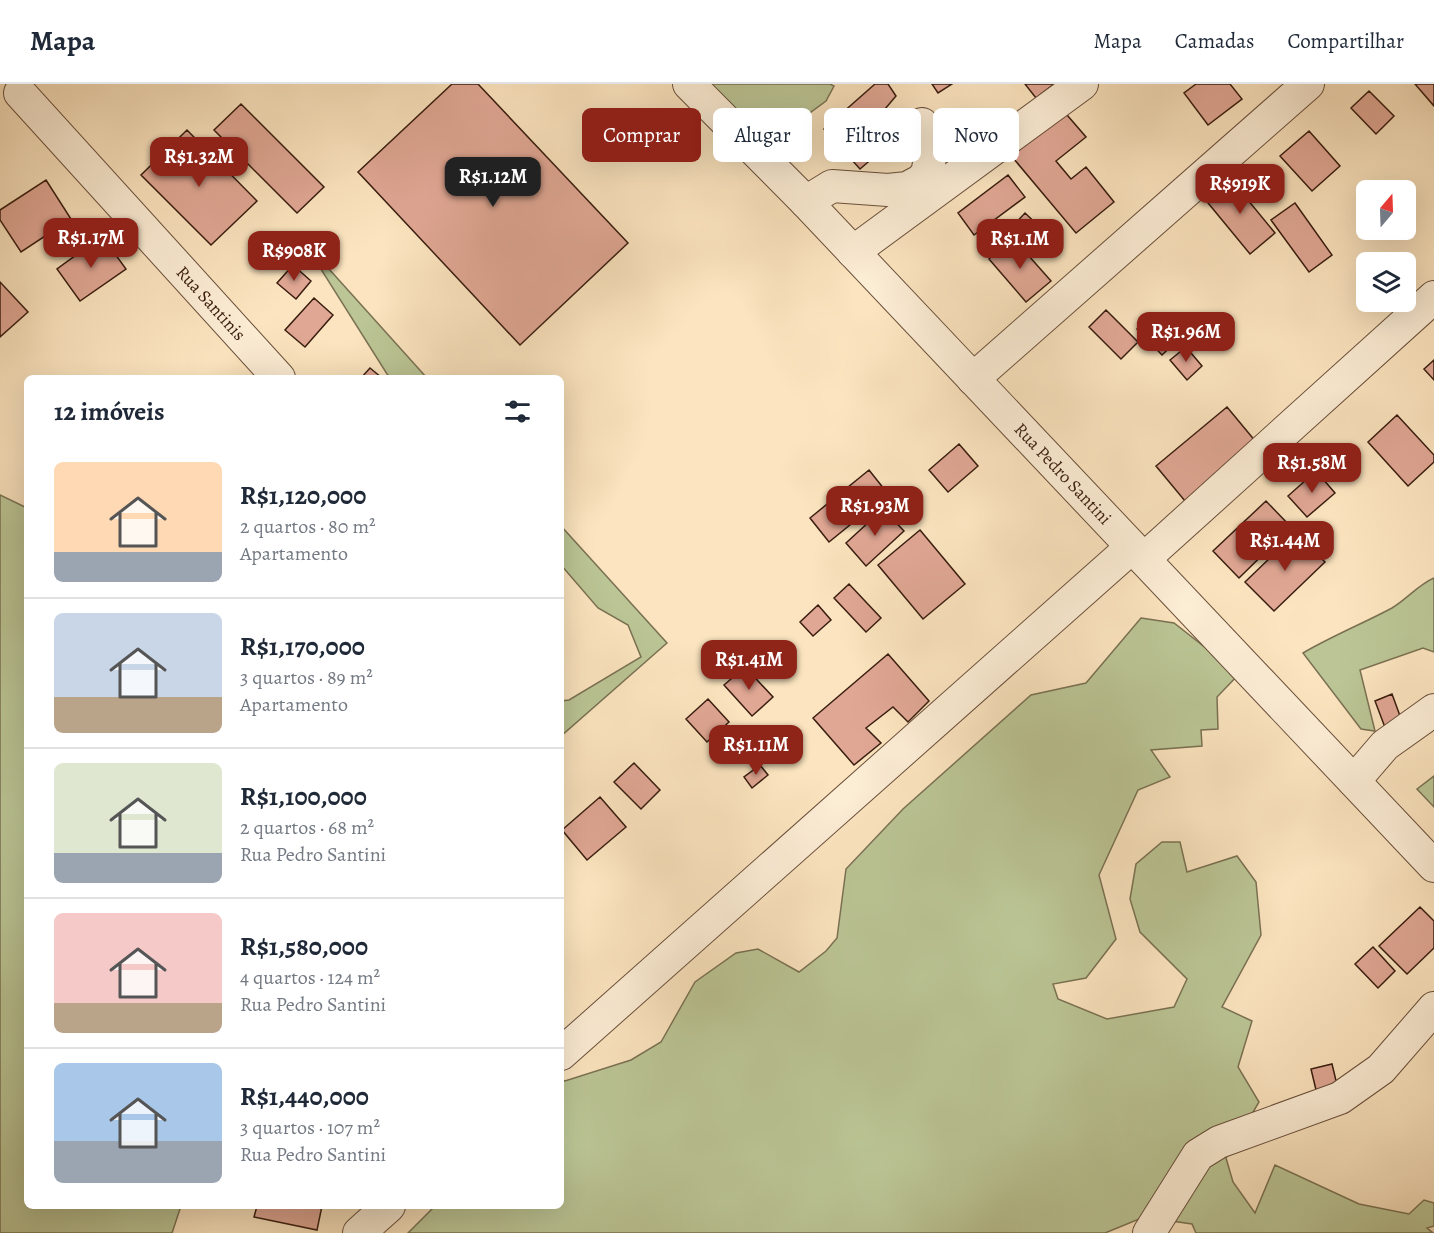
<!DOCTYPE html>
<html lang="pt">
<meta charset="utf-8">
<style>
:root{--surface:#fff;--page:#f6f6f7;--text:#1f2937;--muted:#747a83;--line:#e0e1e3;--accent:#8f2418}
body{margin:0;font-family:Alegreya,serif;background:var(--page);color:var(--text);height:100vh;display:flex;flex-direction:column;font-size:22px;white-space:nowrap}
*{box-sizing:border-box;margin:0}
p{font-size:20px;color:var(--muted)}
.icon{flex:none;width:33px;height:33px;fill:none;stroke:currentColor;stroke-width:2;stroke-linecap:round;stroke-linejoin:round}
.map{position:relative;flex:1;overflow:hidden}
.sheet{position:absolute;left:24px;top:291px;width:540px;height:834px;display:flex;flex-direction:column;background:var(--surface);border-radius:9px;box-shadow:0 6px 24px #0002}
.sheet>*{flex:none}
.guide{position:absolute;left:582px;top:24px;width:570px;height:54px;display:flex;gap:12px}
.needle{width:39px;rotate:19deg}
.buttons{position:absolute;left:1356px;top:96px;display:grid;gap:12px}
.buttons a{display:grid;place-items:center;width:60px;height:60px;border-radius:9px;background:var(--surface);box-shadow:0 6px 24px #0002;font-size:30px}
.price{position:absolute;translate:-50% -51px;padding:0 14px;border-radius:12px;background:var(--accent);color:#fff;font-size:20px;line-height:39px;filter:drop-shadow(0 2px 3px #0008)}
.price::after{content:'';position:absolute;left:50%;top:36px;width:18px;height:14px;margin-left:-9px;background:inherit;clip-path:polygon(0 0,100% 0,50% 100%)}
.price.active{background:#222;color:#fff}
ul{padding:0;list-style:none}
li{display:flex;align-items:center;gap:18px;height:150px;padding:0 30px}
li+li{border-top:2px solid var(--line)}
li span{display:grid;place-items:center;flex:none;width:168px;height:120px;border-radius:9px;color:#555}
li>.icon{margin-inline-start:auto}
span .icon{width:72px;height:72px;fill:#fffc;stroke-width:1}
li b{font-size:26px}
h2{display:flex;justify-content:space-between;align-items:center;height:72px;padding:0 30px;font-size:26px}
.tag{padding:0 21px;border-radius:9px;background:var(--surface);box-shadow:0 6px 24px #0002;font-size:21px;line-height:54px}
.tag.active{background:var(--accent);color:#fff}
header{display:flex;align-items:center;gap:36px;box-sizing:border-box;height:84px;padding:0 30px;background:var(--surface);border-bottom:2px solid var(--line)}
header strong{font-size:28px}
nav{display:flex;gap:33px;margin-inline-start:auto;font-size:21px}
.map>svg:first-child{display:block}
</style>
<header>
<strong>Mapa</strong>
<nav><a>Mapa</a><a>Camadas</a><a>Compartilhar</a></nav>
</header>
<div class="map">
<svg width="1434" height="1149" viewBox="0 0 1434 1149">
<rect width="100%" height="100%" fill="#fbe4bf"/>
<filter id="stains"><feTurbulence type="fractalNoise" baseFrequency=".00333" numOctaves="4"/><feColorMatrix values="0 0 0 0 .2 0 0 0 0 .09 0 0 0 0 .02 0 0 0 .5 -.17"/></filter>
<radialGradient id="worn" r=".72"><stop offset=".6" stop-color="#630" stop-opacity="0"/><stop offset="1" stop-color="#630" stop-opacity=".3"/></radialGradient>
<path fill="#bbc595" stroke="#7a7152" stroke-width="1.5" d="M707,0h123l4,2 -8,15 -27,20 -7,17 -13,11 -17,1z
M302,155l125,139h-36l-4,-4z
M0,411l27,13v698h154l-9,27h-172z
M561,442l106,117 -106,93v-35l8,-1 72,-43 -13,-32 -30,-17 -37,-43z
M1434,494v74l-11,-4 -63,22 15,61 -14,-2 -58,-76c29,-17 59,-29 89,-45 15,-9 26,-23 42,-30z
M1141,534l33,5 65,51 -22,23 1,32 -17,1 1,16 -51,4 19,27 -32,13 -39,85 17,64 -30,39 -33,6 5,15 49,20 67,-12 13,-28 -47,-47 -10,-33 6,-35 26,-22h18l7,30 50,-16 19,26 5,53 -39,72 30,14 -14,46 21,35 -33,56 7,24 22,31 20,-48 84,39 50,10 15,-14 10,3v23l-7,2 6,5h-237l-4,-9 -48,-7 -39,16h-697l27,-27h126v-127l4,2 66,-21 30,-18 34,-60 41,-29 22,-4 41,23 27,-21 11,-13 9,-69 57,-60 128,-114 55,-12z
M1434,692v31l-17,-18z"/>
<path fill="#e0a794" stroke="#391d0f" stroke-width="1.5" d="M452,0h26l150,159 -108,102 -162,-173z
M875,0h13l8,12 -11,13 18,23 -43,37 -36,-40z
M932,0h20l-14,9z
M1025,0h29l-18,14z
M1196,0h34l12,15 -34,26 -24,-32z
M1415,0h19v22z
M1369,7l25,25 -18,18 -25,-26z
M241,20l83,83 -27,26 -83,-83z
M1061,24l25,29 -30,24 15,18 15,-12 28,35 -38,31 -68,-81z
M187,46l70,71 -46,44 -70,-70z
M1309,47l31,35 -28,25 -32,-35z
M1008,91l17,22 -51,38 -16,-22z
M1229,93l46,56 -25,21 -46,-56z
M46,96l25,39 -50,33 -21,-32v-10z
M1295,119l37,52 -23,17 -38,-52z
M1025,129l19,18 -14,15 -19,-18z
M102,152l24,33 -46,32 -23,-32z
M1013,154l38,43 -25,21 -37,-43z
M293,181l18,16 -15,18 -19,-16z
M0,198l28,30 -28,25z
M314,214l19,17 -28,32 -20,-17z
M1106,226l32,32 -17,17 -32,-32z
M1152,230l26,26 -16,15 -25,-26z
M1186,263l16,19 -15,14 -17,-20z
M1434,276v20l-10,-11z
M370,284l12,10h-21z
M1227,323l29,35 -71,59 -29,-35z
M1397,331l37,40v7l-26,24 -40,-44z
M959,360l19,22 -30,26 -19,-22z
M869,386l19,24 -59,48 -19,-24z
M1316,387l19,22 -28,24 -19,-21z
M1266,417l25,26 -52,51 -26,-27z
M883,425l21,22 -38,35 -20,-23z
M920,446l45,54 -42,35 -45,-54z
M1296,449l29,29 -51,49 -29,-29z
M849,500l32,34 -15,14 -32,-34z
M818,521l13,15 -18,16 -13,-14z
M888,570l41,47 -21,21 -15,-15 -27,21 15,15 -27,22 -41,-47z
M745,583l28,30 -21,19 -28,-31z
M1392,610l11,30 -17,6 -11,-29z
M708,615l21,23 -22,20 -21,-23z
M634,679l26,27 -19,19 -27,-27z
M760,681l8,10 -16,13 -8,-11z
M600,713l26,30 -39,33 -25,-30z
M1420,823l14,14v27l-27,26 -28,-28z
M1373,863l22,24 -17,17 -23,-24z
M1332,980l6,25 -21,5 -6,-25z
M257,1122h65l-5,24 -63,-13z"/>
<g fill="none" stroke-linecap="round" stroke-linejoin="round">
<defs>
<g id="minor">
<path id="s1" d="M689,0l117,118 628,664"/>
<path id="s2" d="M20,9l259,285"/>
<path d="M806,118l26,-16 56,4 19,-2 13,-7 7,-7 4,-21 -9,-29"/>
<path d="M853,168l229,-168"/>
<path d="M973,295l335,-295"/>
<path d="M1144,475l290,-262"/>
<path d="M1354,697l31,-36 49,-35"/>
<path d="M561,970l571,-507"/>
<path d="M359,1149l30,-27"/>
<path d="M1149,1149l49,-78 21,-13 121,-44 41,-29 53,-61"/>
</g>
</defs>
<use href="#minor" stroke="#6a4f3b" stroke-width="34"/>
<use href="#minor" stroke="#fcedd5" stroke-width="32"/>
</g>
<g text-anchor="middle" stroke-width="5" stroke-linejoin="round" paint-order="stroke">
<g font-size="18" fill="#391d0f" stroke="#fcedd5">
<text dy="6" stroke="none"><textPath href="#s2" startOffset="284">Rua Santinis</textPath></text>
<text dy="6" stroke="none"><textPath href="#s1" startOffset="540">Rua Pedro Santini</textPath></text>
</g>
</g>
<rect width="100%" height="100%" filter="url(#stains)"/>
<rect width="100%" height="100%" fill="url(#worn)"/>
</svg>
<div class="buttons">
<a><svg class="needle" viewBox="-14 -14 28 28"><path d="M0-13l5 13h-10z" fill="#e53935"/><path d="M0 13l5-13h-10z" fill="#747a83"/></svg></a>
<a><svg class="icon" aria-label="layers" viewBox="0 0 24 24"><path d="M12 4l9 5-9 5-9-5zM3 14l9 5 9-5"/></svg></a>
</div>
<b class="price" style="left:199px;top:104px">R$1.32M</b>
<b class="price active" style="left:493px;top:124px">R$1.12M</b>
<b class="price" style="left:1240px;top:131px">R$919K</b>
<b class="price" style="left:91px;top:185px">R$1.17M</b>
<b class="price" style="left:1020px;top:186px">R$1.1M</b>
<b class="price" style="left:294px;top:198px">R$908K</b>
<b class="price" style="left:1186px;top:279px">R$1.96M</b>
<b class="price" style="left:1312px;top:410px">R$1.58M</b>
<b class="price" style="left:875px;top:453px">R$1.93M</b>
<b class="price" style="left:1285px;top:488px">R$1.44M</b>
<b class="price" style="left:749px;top:607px">R$1.41M</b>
<b class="price" style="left:756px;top:692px">R$1.11M</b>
<div class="guide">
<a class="tag active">Comprar</a>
<a class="tag">Alugar</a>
<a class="tag">Filtros</a>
<a class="tag">Novo</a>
</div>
<section class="sheet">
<h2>12 imóveis<svg class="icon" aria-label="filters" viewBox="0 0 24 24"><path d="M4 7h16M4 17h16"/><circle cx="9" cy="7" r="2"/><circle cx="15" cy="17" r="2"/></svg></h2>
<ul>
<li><span style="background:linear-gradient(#ffd9b3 75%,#9aa5b1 0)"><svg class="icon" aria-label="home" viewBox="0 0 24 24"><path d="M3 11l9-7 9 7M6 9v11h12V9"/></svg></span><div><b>R$1,120,000</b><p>2 quartos · 80 m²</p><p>Apartamento</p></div></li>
<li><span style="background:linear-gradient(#c9d6e8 70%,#b9a48a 0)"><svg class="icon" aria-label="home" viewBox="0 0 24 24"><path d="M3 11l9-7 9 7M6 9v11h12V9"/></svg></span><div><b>R$1,170,000</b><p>3 quartos · 89 m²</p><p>Apartamento</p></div></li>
<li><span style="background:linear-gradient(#dfe7d0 75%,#9aa5b1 0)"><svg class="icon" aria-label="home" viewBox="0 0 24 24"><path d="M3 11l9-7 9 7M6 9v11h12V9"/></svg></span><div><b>R$1,100,000</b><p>2 quartos · 68 m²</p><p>Rua Pedro Santini</p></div></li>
<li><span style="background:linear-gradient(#f6c9c9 75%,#b9a48a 0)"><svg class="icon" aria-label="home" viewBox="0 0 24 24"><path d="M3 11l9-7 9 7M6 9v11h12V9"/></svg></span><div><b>R$1,580,000</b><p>4 quartos · 124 m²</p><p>Rua Pedro Santini</p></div></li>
<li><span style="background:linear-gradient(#a9c7e8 65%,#9aa5b1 0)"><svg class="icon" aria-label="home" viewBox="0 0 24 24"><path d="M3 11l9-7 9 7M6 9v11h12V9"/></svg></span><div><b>R$1,440,000</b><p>3 quartos · 107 m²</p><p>Rua Pedro Santini</p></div></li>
</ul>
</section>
</div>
